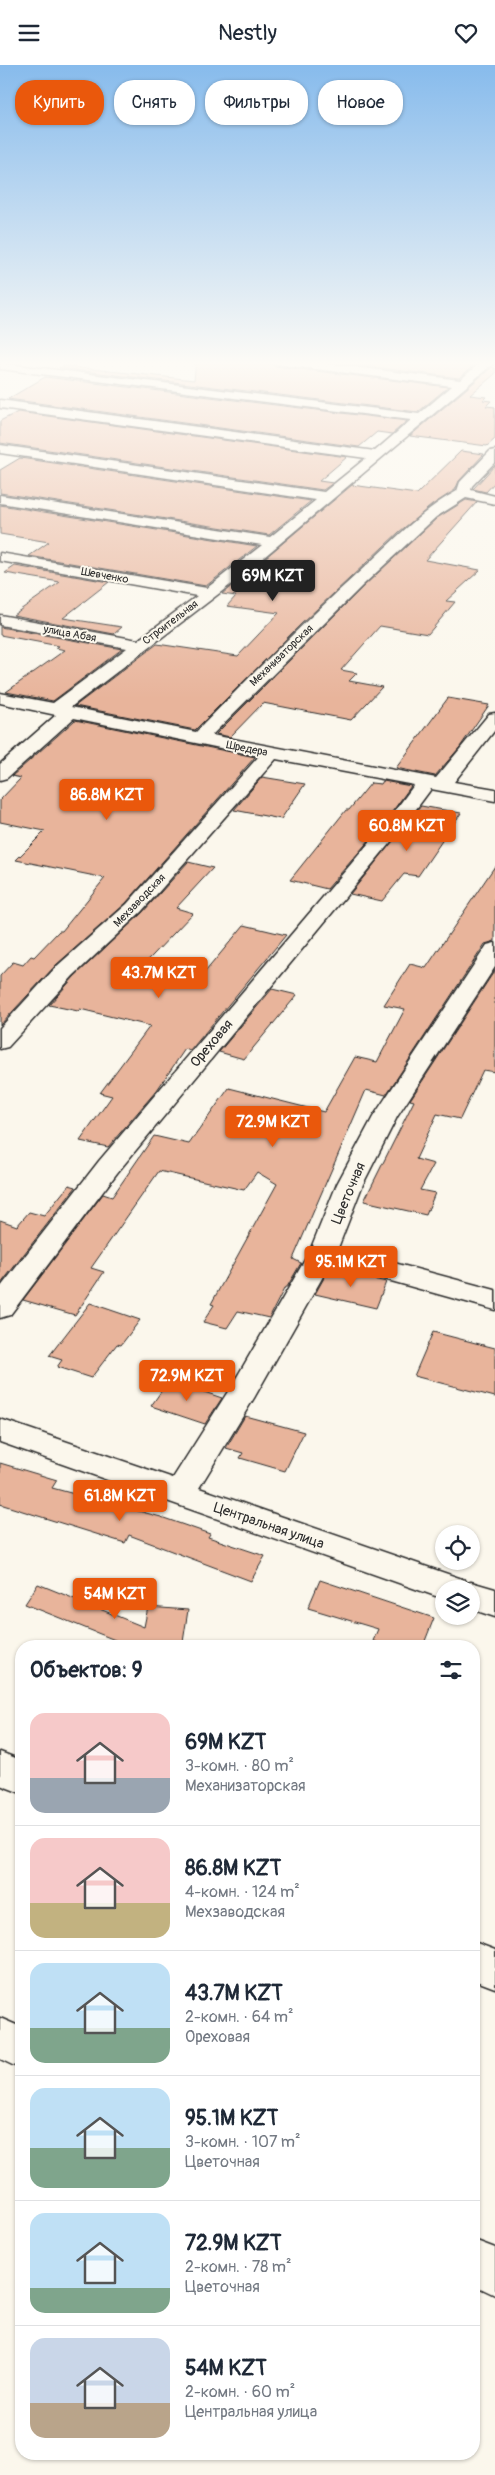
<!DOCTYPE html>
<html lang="ru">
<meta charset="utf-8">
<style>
:root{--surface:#fff;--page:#f6f6f7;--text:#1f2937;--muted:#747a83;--line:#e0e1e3;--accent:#ea580c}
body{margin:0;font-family:Pangolin,sans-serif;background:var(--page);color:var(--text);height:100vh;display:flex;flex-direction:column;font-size:19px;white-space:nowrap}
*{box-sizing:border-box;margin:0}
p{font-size:16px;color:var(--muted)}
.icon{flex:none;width:28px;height:28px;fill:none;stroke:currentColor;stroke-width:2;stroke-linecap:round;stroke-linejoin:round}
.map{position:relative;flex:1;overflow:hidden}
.panel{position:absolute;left:15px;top:1575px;width:465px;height:820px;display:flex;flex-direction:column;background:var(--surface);border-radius:20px;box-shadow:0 1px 4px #0004}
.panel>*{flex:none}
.guide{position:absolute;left:15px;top:15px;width:465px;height:45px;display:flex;gap:10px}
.fabs{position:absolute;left:435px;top:1460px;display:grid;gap:10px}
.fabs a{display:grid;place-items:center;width:45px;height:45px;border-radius:50%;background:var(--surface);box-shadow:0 1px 4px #0004;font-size:25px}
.price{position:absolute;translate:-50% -42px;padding:0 11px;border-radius:5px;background:var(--accent);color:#fff;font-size:16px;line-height:32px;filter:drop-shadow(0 1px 2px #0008)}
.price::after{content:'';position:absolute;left:50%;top:30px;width:15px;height:11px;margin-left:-8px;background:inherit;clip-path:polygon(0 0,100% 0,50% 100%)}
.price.current{background:#222;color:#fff}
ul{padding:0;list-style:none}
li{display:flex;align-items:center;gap:15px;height:125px;padding:0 15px}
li+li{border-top:1px solid var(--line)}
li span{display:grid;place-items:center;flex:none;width:140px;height:100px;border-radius:15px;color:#555}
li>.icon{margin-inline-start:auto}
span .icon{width:60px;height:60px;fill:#fffc;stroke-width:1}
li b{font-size:21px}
h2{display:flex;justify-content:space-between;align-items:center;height:60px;padding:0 15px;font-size:21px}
.chip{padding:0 18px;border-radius:20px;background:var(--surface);box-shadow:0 1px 4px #0004;font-size:18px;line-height:45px}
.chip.current{background:var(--accent);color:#fff}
header{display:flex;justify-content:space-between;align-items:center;height:65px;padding:0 15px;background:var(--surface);font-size:22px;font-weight:600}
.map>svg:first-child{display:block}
</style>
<header><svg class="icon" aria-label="menu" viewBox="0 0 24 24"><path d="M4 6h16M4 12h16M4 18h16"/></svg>Nestly<svg class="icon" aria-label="heart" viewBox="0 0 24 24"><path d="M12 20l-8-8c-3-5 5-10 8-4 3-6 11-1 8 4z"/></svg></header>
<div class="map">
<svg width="495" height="2410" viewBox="0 0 495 2410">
<rect width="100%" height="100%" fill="#fbf7ec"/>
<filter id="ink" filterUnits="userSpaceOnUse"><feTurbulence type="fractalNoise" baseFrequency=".02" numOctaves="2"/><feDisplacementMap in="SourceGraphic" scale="10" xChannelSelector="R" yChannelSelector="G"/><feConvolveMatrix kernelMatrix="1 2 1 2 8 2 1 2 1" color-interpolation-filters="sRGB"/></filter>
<g filter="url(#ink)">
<path fill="#e8b49b" stroke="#2b2b2b" d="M196,296h72l7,5 173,21 -30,25 -359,-44 4,-2 131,14z
M325,296h109l40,4 -15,13z
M492,302l3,1v6l-25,21 16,2 -3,3 8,1 -5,5 9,1v32l-8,7 -77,-10z
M45,312l362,44 -15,13 -15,-2 -18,15 -351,-48z
M18,347l329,45 -28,24 14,2 -10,7 -323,-47v-22z
M461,386l23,3 -25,27 -4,9 -23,15 -33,27 -98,92 -106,106 -120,-24 82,-62 81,12 41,-43 -52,-7 9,-10 -14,-2 130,-109 65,9z
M20,393l291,43 -42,34 -269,-42v-23z
M495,400v17l-9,10 -13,-3z
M466,435l11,2 -52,58 55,10 -34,31 9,1 -27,32 -48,-8 -39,44 16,3 -8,8 33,6 -31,33 -88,-17 -33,34 -14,-3 148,-148 73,-68z
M0,440l257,41 -51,40 -177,-30 20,-14 -49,-8z
M15,501l94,16 -46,36 59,9 -8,7 -101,-19 47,-33 -55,-9z
M0,562l122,22 -69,52 -47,-9 59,-42 -9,-2 3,-2 -59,-11z
M448,633l41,7 -29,42 -25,29 -39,-8z
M75,655l180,37 -129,146 -70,62 -56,60v-49l13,-14 10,3 8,-9 3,1 25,-26h3l43,-53 -89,-18 29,-29 -45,-9v-22l21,-22 -9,-2z
M262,712l43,7 -24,35 -47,-9z
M383,716l28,5 -27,37 -57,66 -37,-9 56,-70h3l22,-27 10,1z
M421,741l40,7 -43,63 -14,-2 -22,27 -32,-7z
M188,797l25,6 -37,40 17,5 -59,62 57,14 53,-64 42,10 -96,116 -5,-2 -28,41 -49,57 -28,-6 32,-45 -12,-3 50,-67 -70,-17 -2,2 -29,-6 25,-28 68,-64z
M495,801v75l-10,3 -99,151 -20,-5 -73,169 8,4 -14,24h-2l-16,31 -31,-7 -11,17 -24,-6 11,-17 -3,-1 66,-120 -20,-12 -13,18 -85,-19 -68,97 13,4 -29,43 -52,-15 80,-106 9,3 42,-61 35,8 40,-56 95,24 31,-55 22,5 28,-53 -21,-4 26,-41 16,4z
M495,905v102l-12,-2 -23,49 -23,-5 -21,45 18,5 -14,26 15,3 -9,22 -62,-14 50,-100 -4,-1z
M272,924l25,6 -53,64 -25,-7z
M69,1120l7,2 -76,98v-65l17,6 12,-14 15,4z
M329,1204l57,13 -10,26 -61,-14z
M90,1238l50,17 -19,25 -4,-1 -26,34 -34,-11 5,-7 -13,-4z
M433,1267l62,16v49l-81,-21z
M169,1315l53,18 -17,26 -54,-18z
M245,1351l59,16 -19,39 -45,-13 3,-5 -17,-5z
M0,1398l57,17 -5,8 109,29 49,17 -2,3 57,19 -14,25 -122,-46 -4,8 -125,-39z
M320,1515l114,38 -11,28h-34l-16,-5 5,-12 -70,-21z
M38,1519l106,43 4,-20 40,3 -5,32 7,4h-60l-105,-42z"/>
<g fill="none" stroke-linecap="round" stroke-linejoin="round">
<defs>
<path id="minor" d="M270,296h36l154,19 22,-19 13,1 -257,217 -167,128 125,25c56,-58 113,-115 173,-169 28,-26 55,-54 88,-72l3,-9 30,-31 5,-1v12l-23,24 -1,4 24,6v8l-29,-6 -30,19 -73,68 -151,150 224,43 53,-64 6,-1v17l-41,52 41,7v12l-64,-12 -32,43 -282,341 -107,142 -10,3v-30l99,-127 286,-337 29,-39 -138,-26 -135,153 -68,64 -65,71 -8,2v-21l57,-62 70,-62 132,-148 -185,-38 -67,60 -7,2v-16l56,-49 -56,-12v-10l53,10 74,-55 -127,-23v-10l138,25 59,-44 -197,-35v-8l207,35 55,-43 -262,-42v-8l270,42 46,-37 -316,-47v-8l324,47 42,-34 -366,-50v-8l375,51 36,-31 -411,-51v-6l419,51 33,-28 -177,-22z
M495,878v24l-98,150 -34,67 -25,64 157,42v20l-165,-46 -76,134 -55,90 266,92 2,3 4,-1 24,7v28l-24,-8v-20h-27v10l-444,-157v-23l173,59 61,-96 75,-129 28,-69 36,-67 114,-172z
M0,1687l21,8v33l-21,-8z
M474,1877l21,8v38l-21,-8z
M0,1953l21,9v42l-21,-10z
M474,2175l21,8v47l-21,-10z"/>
</defs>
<use href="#minor" stroke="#2b2b2b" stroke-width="3"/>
<use href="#minor" fill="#fbf7ec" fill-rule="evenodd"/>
</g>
</g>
<linearGradient id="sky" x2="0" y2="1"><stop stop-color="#87bbec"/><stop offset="0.47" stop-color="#fdfbf6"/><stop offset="1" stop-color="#fdfbf6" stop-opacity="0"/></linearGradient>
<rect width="495" height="634" fill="url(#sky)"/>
<g text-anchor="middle" stroke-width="4" stroke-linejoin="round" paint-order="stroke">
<g font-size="11" fill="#2b2b2b" stroke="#fbf7ec">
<text transform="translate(105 510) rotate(10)" y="4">Шевченко</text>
<text transform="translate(170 557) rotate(-37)" y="4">Строительная</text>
<text transform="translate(70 568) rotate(10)" y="4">улица Абая</text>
<text transform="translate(281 590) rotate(-44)" y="4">Механизаторская</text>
<text transform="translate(247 683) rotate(11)" y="4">Шредера</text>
<text transform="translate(139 835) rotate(-46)" y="4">Мехзаводская</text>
</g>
<g font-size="14" fill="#2b2b2b" stroke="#fbf7ec">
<text transform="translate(211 978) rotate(-50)" y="5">Ореховая</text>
<text transform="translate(348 1128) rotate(-67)" y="5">Цветочная</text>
<text transform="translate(269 1460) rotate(19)" y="5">Центральная улица</text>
</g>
</g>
</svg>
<div class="fabs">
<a><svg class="icon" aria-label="locate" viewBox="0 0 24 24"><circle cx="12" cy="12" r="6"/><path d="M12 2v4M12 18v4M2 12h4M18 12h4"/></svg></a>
<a><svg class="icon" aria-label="layers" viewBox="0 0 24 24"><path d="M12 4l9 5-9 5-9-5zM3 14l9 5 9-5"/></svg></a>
</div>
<b class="price current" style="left:273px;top:537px">69M KZT</b>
<b class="price" style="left:107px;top:756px">86.8M KZT</b>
<b class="price" style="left:407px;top:787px">60.8M KZT</b>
<b class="price" style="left:159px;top:934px">43.7M KZT</b>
<b class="price" style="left:273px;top:1083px">72.9M KZT</b>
<b class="price" style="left:351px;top:1223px">95.1M KZT</b>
<b class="price" style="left:187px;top:1337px">72.9M KZT</b>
<b class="price" style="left:120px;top:1457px">61.8M KZT</b>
<b class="price" style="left:115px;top:1555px">54M KZT</b>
<div class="guide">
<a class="chip current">Купить</a>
<a class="chip">Снять</a>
<a class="chip">Фильтры</a>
<a class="chip">Новое</a>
</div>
<section class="panel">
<h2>Объектов: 9<svg class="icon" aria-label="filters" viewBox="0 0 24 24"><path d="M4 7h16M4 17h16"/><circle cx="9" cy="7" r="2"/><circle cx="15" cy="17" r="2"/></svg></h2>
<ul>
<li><span style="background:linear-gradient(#f6c9c9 65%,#9aa5b1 0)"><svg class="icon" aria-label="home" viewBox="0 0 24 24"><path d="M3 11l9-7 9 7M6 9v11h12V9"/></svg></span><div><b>69M KZT</b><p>3-комн. · 80 m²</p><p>Механизаторская</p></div></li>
<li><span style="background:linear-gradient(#f6c9c9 65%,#c2b280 0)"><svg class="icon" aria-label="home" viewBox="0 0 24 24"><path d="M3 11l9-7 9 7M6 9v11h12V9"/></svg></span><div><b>86.8M KZT</b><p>4-комн. · 124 m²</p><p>Мехзаводская</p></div></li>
<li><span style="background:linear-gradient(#bfe0f5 65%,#7fa58c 0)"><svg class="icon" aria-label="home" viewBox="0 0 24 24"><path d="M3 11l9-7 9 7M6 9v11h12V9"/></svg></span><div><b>43.7M KZT</b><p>2-комн. · 64 m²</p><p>Ореховая</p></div></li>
<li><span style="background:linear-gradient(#bfe0f5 60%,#7fa58c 0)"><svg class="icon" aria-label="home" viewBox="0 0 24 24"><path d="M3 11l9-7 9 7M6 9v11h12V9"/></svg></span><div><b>95.1M KZT</b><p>3-комн. · 107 m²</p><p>Цветочная</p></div></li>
<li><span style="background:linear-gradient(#bfe0f5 75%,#7fa58c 0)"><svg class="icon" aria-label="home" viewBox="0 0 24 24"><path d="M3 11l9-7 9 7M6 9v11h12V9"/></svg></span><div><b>72.9M KZT</b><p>2-комн. · 78 m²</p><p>Цветочная</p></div></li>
<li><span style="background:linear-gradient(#c9d6e8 65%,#b9a48a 0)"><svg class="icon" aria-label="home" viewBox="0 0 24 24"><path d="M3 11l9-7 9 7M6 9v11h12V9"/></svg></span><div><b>54M KZT</b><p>2-комн. · 60 m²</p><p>Центральная улица</p></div></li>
</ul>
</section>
</div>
